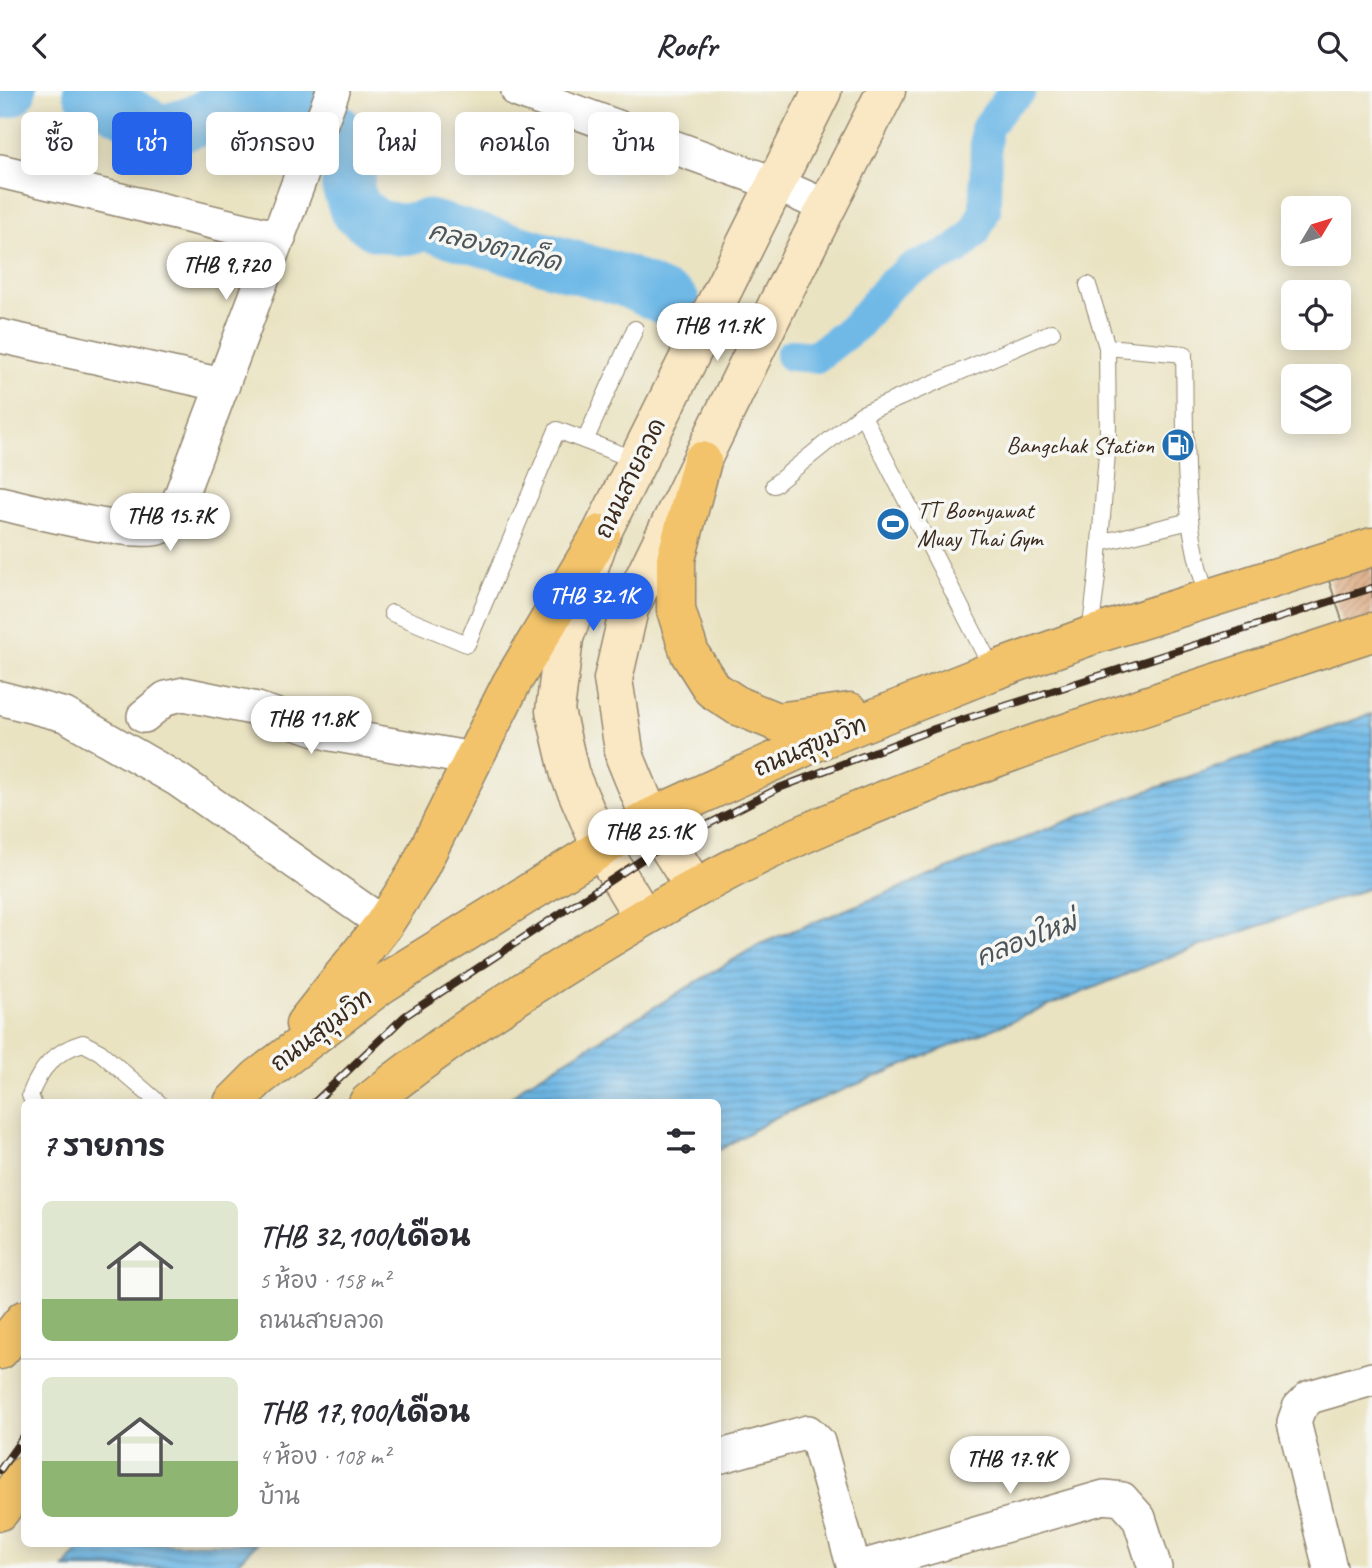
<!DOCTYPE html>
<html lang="th">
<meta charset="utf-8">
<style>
:root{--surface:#fff;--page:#f7f7f7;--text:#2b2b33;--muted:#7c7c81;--line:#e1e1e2;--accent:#2563eb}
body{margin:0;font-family:Caveat,"Playpen Sans Thai",sans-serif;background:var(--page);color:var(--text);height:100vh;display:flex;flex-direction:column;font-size:26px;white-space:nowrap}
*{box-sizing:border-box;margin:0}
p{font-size:23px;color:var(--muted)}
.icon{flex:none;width:38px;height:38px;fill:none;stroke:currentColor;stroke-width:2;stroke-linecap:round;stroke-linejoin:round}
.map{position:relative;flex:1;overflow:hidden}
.sheet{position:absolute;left:21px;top:1008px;width:700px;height:448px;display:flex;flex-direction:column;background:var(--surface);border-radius:10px;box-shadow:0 4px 18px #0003}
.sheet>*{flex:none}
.top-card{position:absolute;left:21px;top:21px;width:700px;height:63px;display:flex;gap:14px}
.needle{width:46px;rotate:52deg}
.fabs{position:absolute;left:1281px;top:105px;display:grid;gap:14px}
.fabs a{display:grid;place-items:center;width:70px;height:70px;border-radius:10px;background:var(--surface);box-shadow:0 4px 18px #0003;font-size:35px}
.price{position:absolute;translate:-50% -60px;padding:0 16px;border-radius:24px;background:#fff;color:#222;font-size:23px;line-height:46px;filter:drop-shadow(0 2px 4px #0008)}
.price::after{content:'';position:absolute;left:50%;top:42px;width:21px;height:16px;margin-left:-10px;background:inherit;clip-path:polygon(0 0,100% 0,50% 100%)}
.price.on{background:var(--accent);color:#fff}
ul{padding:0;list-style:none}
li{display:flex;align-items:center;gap:21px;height:175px;padding:0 21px}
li+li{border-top:2px solid var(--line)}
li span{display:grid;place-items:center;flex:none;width:196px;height:140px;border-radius:10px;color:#555}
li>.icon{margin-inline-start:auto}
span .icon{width:84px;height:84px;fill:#fffc;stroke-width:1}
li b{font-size:30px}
h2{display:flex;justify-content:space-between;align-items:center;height:84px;padding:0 21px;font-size:30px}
.chip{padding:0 24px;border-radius:10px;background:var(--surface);box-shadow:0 4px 18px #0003;font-size:24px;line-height:63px}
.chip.on{background:var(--accent);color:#fff}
header{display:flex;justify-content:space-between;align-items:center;height:91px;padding:0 21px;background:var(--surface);font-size:32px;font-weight:800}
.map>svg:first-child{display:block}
</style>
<header><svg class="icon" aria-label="back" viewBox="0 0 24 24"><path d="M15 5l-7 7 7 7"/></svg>Roofr<svg class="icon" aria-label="search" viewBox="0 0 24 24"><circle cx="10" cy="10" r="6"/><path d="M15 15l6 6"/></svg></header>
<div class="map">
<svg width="1372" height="1477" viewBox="0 0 1372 1477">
<defs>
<pattern id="water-rules" width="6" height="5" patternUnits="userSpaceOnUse" patternTransform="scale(1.75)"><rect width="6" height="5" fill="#6fb9e7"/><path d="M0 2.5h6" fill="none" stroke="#5c97bb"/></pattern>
<pattern id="building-hatch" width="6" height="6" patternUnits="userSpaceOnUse" patternTransform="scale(1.75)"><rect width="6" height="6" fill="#e0b28d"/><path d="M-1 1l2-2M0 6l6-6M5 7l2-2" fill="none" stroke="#b79173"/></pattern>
</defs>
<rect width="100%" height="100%" fill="#f6f6f2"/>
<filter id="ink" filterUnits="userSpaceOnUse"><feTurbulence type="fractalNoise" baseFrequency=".0143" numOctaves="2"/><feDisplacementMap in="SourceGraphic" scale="14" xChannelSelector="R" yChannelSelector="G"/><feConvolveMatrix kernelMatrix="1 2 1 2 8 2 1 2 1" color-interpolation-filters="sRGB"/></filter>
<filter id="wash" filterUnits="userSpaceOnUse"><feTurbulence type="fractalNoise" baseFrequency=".00686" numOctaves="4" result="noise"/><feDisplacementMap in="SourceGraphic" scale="28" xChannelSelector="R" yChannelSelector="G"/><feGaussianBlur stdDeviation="1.57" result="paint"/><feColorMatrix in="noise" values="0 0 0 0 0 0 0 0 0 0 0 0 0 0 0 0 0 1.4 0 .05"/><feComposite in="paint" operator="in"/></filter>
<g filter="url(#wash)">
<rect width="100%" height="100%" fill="#eae3c2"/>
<path fill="url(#water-rules)" stroke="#557282" stroke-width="2" d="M1372,623v173l-203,70 -395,161 -56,33v-48l-212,-1 20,-18 234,-140 352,-141z
M83,1453v-1l173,1 -24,24h-168z"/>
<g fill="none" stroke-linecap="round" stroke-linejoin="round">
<path stroke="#6fb9e7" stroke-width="32" d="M791,264l25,2 40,-31 33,-40 20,-16 47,-20 18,-17 11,-23 1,-81 20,-27 14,-11"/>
<path stroke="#6fb9e7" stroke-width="52" d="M89,0l72,40c17,-4 34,-8 48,-18 12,-8 19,-18 33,-22
M268,0c25,8 57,26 75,45 5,7 8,17 11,25l-7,24 8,24 21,16 26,5 25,-5 198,56 49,22
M0,2l10,-2"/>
</g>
<g id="blocks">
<path fill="url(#building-hatch)" d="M1372,447v106l-20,6 -32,-96z"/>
</g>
</g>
<g filter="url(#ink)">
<use href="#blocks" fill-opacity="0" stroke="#928670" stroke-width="2"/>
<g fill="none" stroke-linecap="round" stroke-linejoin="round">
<defs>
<path id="lane" d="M1088,194l19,62
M862,323l131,256
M585,350l50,-112
M774,394l88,-71 190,-82
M1100,452l90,-22
M392,522l75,31 90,-214 81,31
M1090,543l8,-66 10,-128 -1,-93 77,7c2,77 -4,175 26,245
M33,1012l-3,-8c10,-26 25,-44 53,-52l17,9 59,51"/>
<path id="street" d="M518,0l258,93 51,23
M0,80l279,67
M0,245l223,49
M0,412c29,7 138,35 161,24 5,-2 10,-11 14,-16l158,-420
M0,607l65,17 113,65 206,144
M144,625l22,-18 18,-4 73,15 74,25 142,25
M718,1366l90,-25 10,10 36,126
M858,1477l246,-71 18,2 17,19 16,50
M1330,1477l-36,-146 5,-14 11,-11 62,-18"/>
<path id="secondary" d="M695,797l-45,-70 -25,-61 -12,-78 16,-70 155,-318 102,-200
M643,826l-42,-70 -31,-72 -15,-64 9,-73 37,-104 221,-443"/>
<path id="highway" d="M702,370l-26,98v51l14,44 22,35 26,17 39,16 73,-10
M305,933l79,-100 32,-50 95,-190 90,-150
M233,1012l25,-25 124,-94 268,-166 170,-78 173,-69 97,-35 282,-89
M368,1012c67,-55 139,-102 212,-147 78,-48 158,-94 242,-130 179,-77 366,-133 550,-194
M0,1259l24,-30
M0,1420l24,-35"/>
</defs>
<use href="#lane" stroke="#928670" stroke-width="18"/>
<use href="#street" stroke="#928670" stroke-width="36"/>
<use href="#secondary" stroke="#928670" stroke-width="41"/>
<use href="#highway" stroke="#928670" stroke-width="41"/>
<use href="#lane" stroke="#fff" stroke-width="16"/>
<use href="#street" stroke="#fff" stroke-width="33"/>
<use href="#secondary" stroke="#fae7c3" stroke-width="38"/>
<use href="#highway" stroke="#f2c36a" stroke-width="38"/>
<defs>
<path id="rail" d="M314,1012l91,-87 247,-163 127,-65 155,-59 438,-141
M0,1379l24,-34"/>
</defs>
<use href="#rail" stroke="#3b2a1e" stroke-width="8"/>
<use href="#rail" stroke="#f6f6f2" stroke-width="5" stroke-dasharray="16" stroke-linecap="butt"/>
</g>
</g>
<defs>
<symbol id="fuel-disc" viewBox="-11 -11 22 22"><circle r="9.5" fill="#1f6fb2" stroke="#f6f6f2"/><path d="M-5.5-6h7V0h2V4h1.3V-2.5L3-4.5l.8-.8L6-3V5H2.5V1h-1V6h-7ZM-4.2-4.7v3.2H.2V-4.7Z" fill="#fff"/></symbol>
<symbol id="stadium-disc" viewBox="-11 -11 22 22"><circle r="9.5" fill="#1f6fb2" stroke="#f6f6f2"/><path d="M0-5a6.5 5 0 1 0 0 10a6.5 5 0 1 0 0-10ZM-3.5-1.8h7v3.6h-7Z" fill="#fff"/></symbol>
</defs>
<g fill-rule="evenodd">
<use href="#fuel-disc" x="1159" y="335" width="38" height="38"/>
<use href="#stadium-disc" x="874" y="414" width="38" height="38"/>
</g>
<g text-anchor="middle" stroke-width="7" stroke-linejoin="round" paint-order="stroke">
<g font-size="24" fill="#3b2a1e" stroke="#f6f6f2" text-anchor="end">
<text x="1154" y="362">Bangchak Station</text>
<text x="917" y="427" text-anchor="start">TT Boonyawat<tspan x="917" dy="28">Muay Thai Gym</tspan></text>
</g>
<g font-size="24" fill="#3b2a1e" stroke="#f6f6f2">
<text transform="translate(630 387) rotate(-64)" y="8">ถนนสายลวด</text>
<text transform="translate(810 655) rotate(-23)" y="8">ถนนสุขุมวิท</text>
<text transform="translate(321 939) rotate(-37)" y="8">ถนนสุขุมวิท</text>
</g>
<g font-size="26" font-style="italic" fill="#4b555a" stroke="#f6f6f2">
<text transform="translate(495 155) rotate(14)" y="9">คลองตาเค็ด</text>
<text transform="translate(1026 848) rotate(-21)" y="9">คลองใหม่</text>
</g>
</g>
</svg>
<div class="fabs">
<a><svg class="needle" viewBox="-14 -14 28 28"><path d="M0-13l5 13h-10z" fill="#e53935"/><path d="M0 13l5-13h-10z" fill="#7c7c81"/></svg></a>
<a><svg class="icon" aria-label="locate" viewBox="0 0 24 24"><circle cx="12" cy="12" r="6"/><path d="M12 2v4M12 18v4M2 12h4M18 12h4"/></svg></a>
<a><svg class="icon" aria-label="layers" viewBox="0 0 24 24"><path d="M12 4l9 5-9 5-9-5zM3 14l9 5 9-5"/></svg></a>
</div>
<b class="price" style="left:226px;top:211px">THB 9,720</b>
<b class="price" style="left:717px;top:272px">THB 11.7K</b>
<b class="price" style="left:170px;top:462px">THB 15.7K</b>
<b class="price on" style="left:593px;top:542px">THB 32.1K</b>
<b class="price" style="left:311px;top:665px">THB 11.8K</b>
<b class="price" style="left:648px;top:778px">THB 25.1K</b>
<b class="price" style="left:1010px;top:1405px">THB 17.9K</b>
<div class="top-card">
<a class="chip">ซื้อ</a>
<a class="chip on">เช่า</a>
<a class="chip">ตัวกรอง</a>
<a class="chip">ใหม่</a>
<a class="chip">คอนโด</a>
<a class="chip">บ้าน</a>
</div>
<section class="sheet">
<h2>7 รายการ<svg class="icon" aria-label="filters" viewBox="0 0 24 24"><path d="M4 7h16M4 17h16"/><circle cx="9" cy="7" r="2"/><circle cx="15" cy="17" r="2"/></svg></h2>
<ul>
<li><span style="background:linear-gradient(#dfe7d0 70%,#8fb573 0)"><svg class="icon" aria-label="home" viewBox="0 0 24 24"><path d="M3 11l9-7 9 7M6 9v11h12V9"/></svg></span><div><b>THB 32,100/เดือน</b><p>5 ห้อง · 158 m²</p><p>ถนนสายลวด</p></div></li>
<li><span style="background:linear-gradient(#dfe7d0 60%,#8fb573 0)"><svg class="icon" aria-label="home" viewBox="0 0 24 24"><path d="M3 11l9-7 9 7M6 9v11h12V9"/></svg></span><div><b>THB 17,900/เดือน</b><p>4 ห้อง · 108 m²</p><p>บ้าน</p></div></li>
</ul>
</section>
</div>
